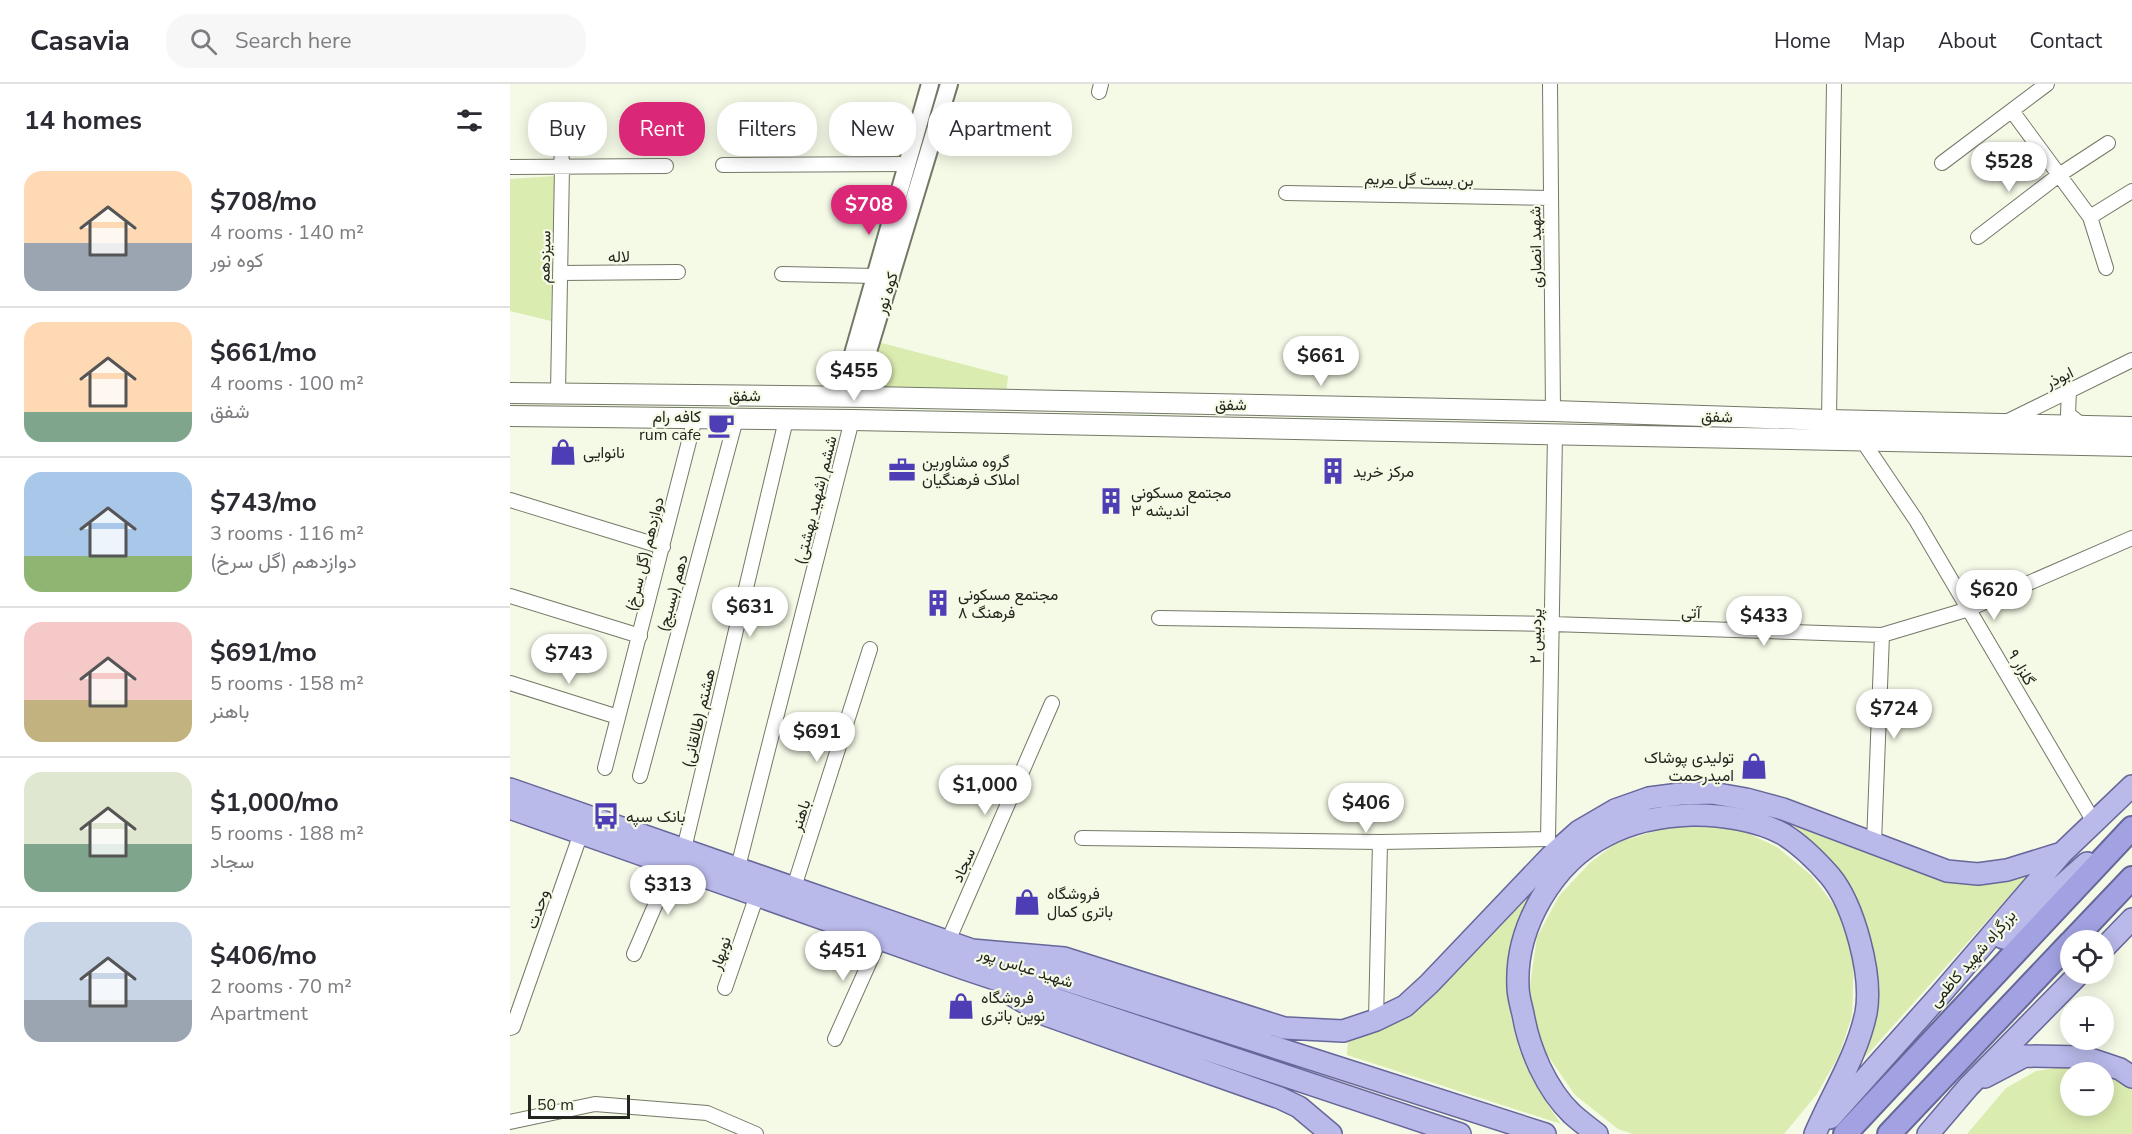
<!DOCTYPE html>
<meta charset="utf-8">
<style>
:root{--surface:#fff;--page:#f7f7f7;--text:#2b2b33;--muted:#7c7c81;--line:#e1e1e2;--accent:#db2777}
body{margin:0;font-family:"Nunito Sans",Vazirmatn,sans-serif;background:var(--page);color:var(--text);height:100vh;display:flex;flex-direction:column;font-size:22px;white-space:nowrap}
*{box-sizing:border-box;margin:0}
p{font-size:20px;color:var(--muted)}
.icon{flex:none;width:33px;height:33px;fill:none;stroke:currentColor;stroke-width:2;stroke-linecap:round;stroke-linejoin:round}
.map{position:relative;flex:1;overflow:hidden}
.sheet{display:flex;flex-direction:column;background:var(--surface);width:510px}
.sheet>*{flex:none}
.banner{position:absolute;left:18px;top:18px;width:570px;height:54px;display:flex;gap:12px}
.fabs{position:absolute;left:1550px;top:846px;display:grid;gap:12px}
.fabs a{display:grid;place-items:center;width:54px;height:54px;border-radius:50%;background:var(--surface);box-shadow:0 3px 15px #0003;font-size:30px}
.scale{position:absolute;left:18px;bottom:15px;width:102px;box-sizing:border-box;padding-left:6px;border:3px solid #23251e;border-top:0;font-size:16px;line-height:21px;white-space:nowrap;color:#23251e;-webkit-text-stroke:4px #f4fae6;paint-order:stroke}
.price{position:absolute;translate:-50% -51px;padding:0 14px;border-radius:21px;background:#fff;color:#222;font-size:20px;line-height:39px;filter:drop-shadow(0 2px 3px #0008)}
.price::after{content:'';position:absolute;left:50%;top:36px;width:18px;height:14px;margin-left:-9px;background:inherit;clip-path:polygon(0 0,100% 0,50% 100%)}
.price.current{background:var(--accent);color:#fff}
ul{padding:0;list-style:none}
li{display:flex;align-items:center;gap:18px;height:150px;padding:0 24px}
li+li{border-top:2px solid var(--line)}
li span{display:grid;place-items:center;flex:none;width:168px;height:120px;border-radius:18px;color:#555}
li>.icon{margin-inline-start:auto}
span .icon{width:72px;height:72px;fill:#fffc;stroke-width:1}
li b{font-size:26px}
h2{display:flex;justify-content:space-between;align-items:center;height:72px;padding:0 24px;font-size:26px}
.tag{padding:0 21px;border-radius:24px;background:var(--surface);box-shadow:0 3px 15px #0003;font-size:21px;line-height:54px}
.tag.current{background:var(--accent);color:#fff}
header{display:flex;align-items:center;gap:36px;box-sizing:border-box;height:84px;padding:0 30px;background:var(--surface);border-bottom:2px solid var(--line)}
header strong{font-size:28px}
nav{display:flex;gap:33px;margin-inline-start:auto;font-size:21px}
.search{width:420px;height:54px;background:var(--page);display:flex;align-items:center;gap:15px;box-sizing:border-box;padding:0 21px;border-radius:24px;color:var(--muted);font-size:22px}
main{display:flex;flex:1;min-height:0}
.map>svg:first-child{display:block}
</style>
<header>
<strong>Casavia</strong>
<div class="search"><svg class="icon" aria-label="search" viewBox="0 0 24 24"><circle cx="10" cy="10" r="6"/><path d="M15 15l6 6"/></svg>Search here</div>
<nav><a>Home</a><a>Map</a><a>About</a><a>Contact</a></nav>
</header>
<main>
<section class="sheet">
<h2>14 homes<svg class="icon" aria-label="filters" viewBox="0 0 24 24"><path d="M4 7h16M4 17h16"/><circle cx="9" cy="7" r="2"/><circle cx="15" cy="17" r="2"/></svg></h2>
<ul>
<li><span style="background:linear-gradient(#ffd9b3 60%,#9aa5b1 0)"><svg class="icon" aria-label="home" viewBox="0 0 24 24"><path d="M3 11l9-7 9 7M6 9v11h12V9"/></svg></span><div><b>$708/mo</b><p>4 rooms · 140 m²</p><p>کوه نور</p></div></li>
<li><span style="background:linear-gradient(#ffd9b3 75%,#7fa58c 0)"><svg class="icon" aria-label="home" viewBox="0 0 24 24"><path d="M3 11l9-7 9 7M6 9v11h12V9"/></svg></span><div><b>$661/mo</b><p>4 rooms · 100 m²</p><p>شفق</p></div></li>
<li><span style="background:linear-gradient(#a9c7e8 70%,#8fb573 0)"><svg class="icon" aria-label="home" viewBox="0 0 24 24"><path d="M3 11l9-7 9 7M6 9v11h12V9"/></svg></span><div><b>$743/mo</b><p>3 rooms · 116 m²</p><p>دوازدهم (گل سرخ)</p></div></li>
<li><span style="background:linear-gradient(#f6c9c9 65%,#c2b280 0)"><svg class="icon" aria-label="home" viewBox="0 0 24 24"><path d="M3 11l9-7 9 7M6 9v11h12V9"/></svg></span><div><b>$691/mo</b><p>5 rooms · 158 m²</p><p>باهنر</p></div></li>
<li><span style="background:linear-gradient(#dfe7d0 60%,#7fa58c 0)"><svg class="icon" aria-label="home" viewBox="0 0 24 24"><path d="M3 11l9-7 9 7M6 9v11h12V9"/></svg></span><div><b>$1,000/mo</b><p>5 rooms · 188 m²</p><p>سجاد</p></div></li>
<li><span style="background:linear-gradient(#c9d6e8 65%,#9aa5b1 0)"><svg class="icon" aria-label="home" viewBox="0 0 24 24"><path d="M3 11l9-7 9 7M6 9v11h12V9"/></svg></span><div><b>$406/mo</b><p>2 rooms · 70 m²</p><p>Apartment</p></div></li>
</ul>
</section>
<div class="map">
<svg width="1622" height="1050" viewBox="0 0 1622 1050">
<rect width="100%" height="100%" fill="#f4fae6"/>
<path fill="#dbecb0" d="M45,92l-4,145 -41,-10v-132z
M368,258l130,34 -2,20 -136,-5z
M1188,741l43,5 36,17 34,28 26,34 17,50 -2,57 -13,39 -22,39 -33,40h-151l-15,-5 -43,-34 -33,-48 -13,-55 8,-55 22,-41 31,-33 26,-20 46,-14z
M1285,742l144,52 62,2 26,-4 -169,189 19,-78 -7,-52 -18,-44 -34,-42z
M1043,785c-10,14 -22,28 -29,42 -24,47 -19,110 3,157 9,20 22,38 34,56l-214,-69 1,-18 40,-15z
M1560,982l24,3 9,3h-33v34h33v-33l17,6 12,8v47h-165l39,-46 30,-17z"/>
<g fill="none" stroke-linecap="round" stroke-linejoin="round">
<defs>
<path id="minor" d="M1040,0l3,327
M589,8l2,-8
M1502,27l78,106 16,51
M1432,79l105,-79
M213,81l185,-1
M0,83l156,-1
M776,109l265,5
M1580,133l42,-26
M1468,153l81,-62 49,-32
M50,189l118,-1
M272,190l94,2
M1559,307l-1,23 15,12
M48,308l4,-225 -2,-45
M1319,336l5,-336
M1496,338l126,-62
M1352,356l54,80 178,302
M0,416l153,47
M0,512l130,40
M649,534l393,6 330,11 87,-26 163,-71
M0,599l108,34
M95,684l90,-350
M130,692l96,-357
M572,754l298,4
M1364,759l8,-208
M174,765l102,-429
M228,783l114,-447
M284,803l76,-238
M438,857l104,-238
M124,870l38,-88
M215,904l32,-93
M866,936l4,-178 168,-3 7,-405
M0,944l3,-1 68,-194
M325,955l45,-100
M0,1038l85,-18 112,9 49,21"/>
<path id="tertiary" d="M331,312l89,-312
M360,313l-8,-12 1,-17 86,-284"/>
<path id="secondary" d="M0,309l360,4 683,14 276,9 303,7
M0,332l342,4 1280,26"/>
<path id="primary" d="M0,705l462,161 573,184
M0,724l455,161 495,165
M1493,854l84,-75
M1593,865l29,-30
M462,866l92,8 220,70 59,3 33,-11 29,-14 24,-22 122,-128 28,-25 36,-21 34,-12 31,-4 32,-1 34,6 37,10 164,62 31,3 29,-4 55,-17
M495,907l41,24 234,83 19,9 32,27
M1475,993l40,-21 59,1 36,12 12,8
M1320,1034l110,-123 122,-142 70,-67
M1087,1050c-8,-6 -17,-13 -25,-20 -26,-25 -43,-65 -49,-100 -2,-9 -5,-18 -5,-27 -3,-60 35,-125 89,-152 25,-13 56,-19 84,-20 27,-1 67,5 92,19 18,11 33,26 47,42 24,29 43,99 36,137 -9,43 -34,81 -51,121
M1418,1050l41,-48 110,-112"/>
<path id="trunk" d="M1563,856l59,-62
M1335,1050l287,-306
M1379,1050l181,-191"/>
</defs>
<use href="#minor" stroke="#737967" stroke-width="16"/>
<use href="#tertiary" stroke="#737967" stroke-width="20"/>
<use href="#secondary" stroke="#737967" stroke-width="22"/>
<use href="#primary" stroke="#67679a" stroke-width="24"/>
<use href="#trunk" stroke="#67679a" stroke-width="26"/>
<use href="#minor" stroke="#fff" stroke-width="14"/>
<use href="#tertiary" stroke="#fff" stroke-width="16"/>
<use href="#secondary" stroke="#fff" stroke-width="20"/>
<use href="#primary" stroke="#b9b9ea" stroke-width="21"/>
<use href="#trunk" stroke="#a2a2e3" stroke-width="22"/>
</g>
<defs>
<symbol id="cafe-bare" viewBox="-9 -9 18 18"><path d="M-5.5-4.5H6V0H3Q3 3.5 0 3.5H-2.5Q-5.5 3.5-5.5 0ZM3-3.2v2h1.7v-2ZM-6 4.5H4V6H-6Z" fill="#4e3eb5" stroke="#f4fae6" stroke-width="2.5" paint-order="stroke"/></symbol>
<symbol id="shop-bare" viewBox="-9 -9 18 18"><path d="M-5-2.5h2.3a2.7 3.5 0 0 1 5.4 0H5L5.5 6h-11ZM-1.5-2.5h3a1.5 2.3 0 0 0-3 0Z" fill="#4e3eb5" stroke="#f4fae6" stroke-width="2.5" paint-order="stroke"/></symbol>
<symbol id="office-bare" viewBox="-9 -9 18 18"><path d="M-6-3h4V-5.5h4V-3h4V5H-6ZM-1-4.5V-3h2v-1.5ZM-6 0V1H6V0Z" fill="#4e3eb5" stroke="#f4fae6" stroke-width="2.5" paint-order="stroke"/></symbol>
<symbol id="building-bare" viewBox="-9 -9 18 18"><path d="M-4-6H4V6H1V3H-1V6H-4ZM-2.5-4.3h1.7v1.8h-1.7ZM.8-4.3h1.7v1.8H.8ZM-2.5-1h1.7V.8h-1.7ZM.8-1h1.7V.8H.8Z" fill="#4e3eb5" stroke="#f4fae6" stroke-width="2.5" paint-order="stroke"/></symbol>
<symbol id="bus-bare" viewBox="-9 -9 18 18"><path d="M-5-6H5V4H4V6H2V4H-2V6H-4V4H-5ZM-3.5-4V0h7V-4ZM-3.5 1.2v1.5H-2V1.2ZM2 1.2v1.5H3.5V1.2Z" fill="#4e3eb5" stroke="#f4fae6" stroke-width="2.5" paint-order="stroke"/></symbol>
</defs>
<g fill-rule="evenodd">
<use href="#cafe-bare" x="192" y="322" width="38" height="38"/>
<use href="#shop-bare" x="34" y="349" width="38" height="38"/>
<use href="#office-bare" x="373" y="367" width="38" height="38"/>
<use href="#building-bare" x="804" y="368" width="38" height="38"/>
<use href="#building-bare" x="582" y="398" width="38" height="38"/>
<use href="#building-bare" x="409" y="500" width="38" height="38"/>
<use href="#shop-bare" x="1225" y="663" width="38" height="38"/>
<use href="#bus-bare" x="77" y="713" width="38" height="38"/>
<use href="#shop-bare" x="498" y="799" width="38" height="38"/>
<use href="#shop-bare" x="432" y="903" width="38" height="38"/>
</g>
<g text-anchor="middle" stroke-width="4.5" stroke-linejoin="round" paint-order="stroke">
<g font-size="16" fill="#23251e" stroke="#f4fae6">
<text transform="translate(909 95) rotate(1)" y="6">بن بست گل مریم</text>
<text transform="translate(1025 163) rotate(-91)" y="6">شهید انصاری</text>
<text transform="translate(109 172) rotate(-1)" y="6">لاله</text>
<text transform="translate(34 173) rotate(-89)" y="6">سیزدهم</text>
<text transform="translate(376 209) rotate(-73)" y="6">کوه نور</text>
<text transform="translate(1549 293) rotate(-26)" y="6">ابوذر</text>
<text transform="translate(235 311) rotate(1)" y="6">شفق</text>
<text transform="translate(721 320) rotate(1)" y="6">شفق</text>
<text transform="translate(1207 332) rotate(2)" y="6">شفق</text>
<text transform="translate(305 416) rotate(-76)" y="6">ششم (شهید بهشتی)</text>
<text transform="translate(134 470) rotate(-76)" y="6">دوازدهم (گل سرخ)</text>
<text transform="translate(162 509) rotate(-75)" y="6">دهم (بسیج)</text>
<text transform="translate(1181 528) rotate(2)" y="6">آتی</text>
<text transform="translate(1025 552) rotate(-89)" y="6">پردیس ۲</text>
<text transform="translate(1512 583) rotate(60)" y="6">گلزار ۹</text>
<text transform="translate(188 634) rotate(-77)" y="6">هشتم (طالقانی)</text>
<text transform="translate(290 731) rotate(-72)" y="6">باهنر</text>
<text transform="translate(453 781) rotate(-66)" y="6">سجاد</text>
<text transform="translate(27 825) rotate(-71)" y="6">وحدت</text>
<text transform="translate(210 869) rotate(-71)" y="6">نوبهار</text>
<text transform="translate(1462 874) rotate(-49)" y="6">بزرگراه شهید کاظمی</text>
<text transform="translate(516 883) rotate(18)" y="6">شهید عباس پور</text>
</g>
<g font-size="16" fill="#23251e" stroke="#f4fae6" text-anchor="start">
<text x="191" y="338" text-anchor="end">کافه رام<tspan x="191" dy="18">rum cafe</tspan></text>
<text x="73" y="374">نانوایی</text>
<text x="412" y="383">گروه مشاورین<tspan x="412" dy="18">املاک فرهنگیان</tspan></text>
<text x="843" y="393">مرکز خرید</text>
<text x="621" y="414">مجتمع مسکونی<tspan x="621" dy="18">اندیشه ۳</tspan></text>
<text x="448" y="516">مجتمع مسکونی<tspan x="448" dy="18">فرهنگ ۸</tspan></text>
<text x="1224" y="679" text-anchor="end">تولیدی پوشاک<tspan x="1224" dy="18">امیدرحمت</tspan></text>
<text x="116" y="738">بانک سپه</text>
<text x="537" y="815">فروشگاه<tspan x="537" dy="18">باتری کمال</tspan></text>
<text x="471" y="919">فروشگاه<tspan x="471" dy="18">نوین باتری</tspan></text>
</g>
</g>
</svg>
<div class="fabs">
<a><svg class="icon" aria-label="locate" viewBox="0 0 24 24"><circle cx="12" cy="12" r="6"/><path d="M12 2v4M12 18v4M2 12h4M18 12h4"/></svg></a>
<a>+</a>
<a>−</a>
</div>
<div class="scale">50 m</div>
<b class="price" style="left:1499px;top:109px">$528</b>
<b class="price current" style="left:359px;top:152px">$708</b>
<b class="price" style="left:811px;top:303px">$661</b>
<b class="price" style="left:344px;top:318px">$455</b>
<b class="price" style="left:1484px;top:537px">$620</b>
<b class="price" style="left:240px;top:554px">$631</b>
<b class="price" style="left:1254px;top:563px">$433</b>
<b class="price" style="left:59px;top:601px">$743</b>
<b class="price" style="left:1384px;top:656px">$724</b>
<b class="price" style="left:307px;top:679px">$691</b>
<b class="price" style="left:475px;top:732px">$1,000</b>
<b class="price" style="left:856px;top:750px">$406</b>
<b class="price" style="left:158px;top:832px">$313</b>
<b class="price" style="left:333px;top:898px">$451</b>
<div class="banner">
<a class="tag">Buy</a>
<a class="tag current">Rent</a>
<a class="tag">Filters</a>
<a class="tag">New</a>
<a class="tag">Apartment</a>
</div>
</div>
</main>
